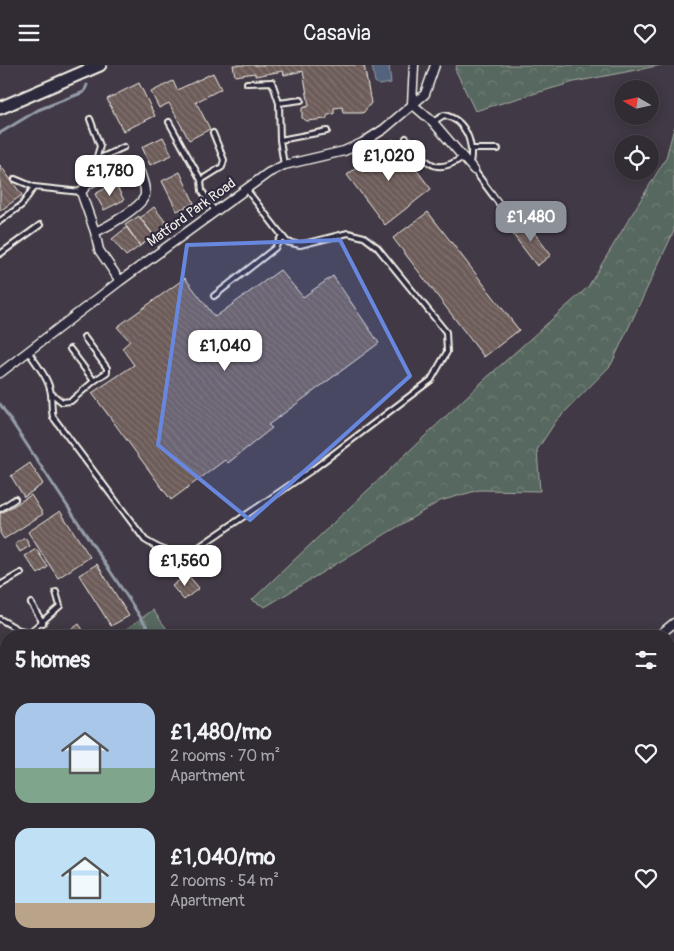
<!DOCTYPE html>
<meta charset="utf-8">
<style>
:root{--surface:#312b34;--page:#39333c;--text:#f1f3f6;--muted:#a8a7ac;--line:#4c474f;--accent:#8c9099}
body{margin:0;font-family:Pangolin,sans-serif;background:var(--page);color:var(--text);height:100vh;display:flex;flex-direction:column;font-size:19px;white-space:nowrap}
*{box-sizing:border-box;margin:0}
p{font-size:16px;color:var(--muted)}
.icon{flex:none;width:28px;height:28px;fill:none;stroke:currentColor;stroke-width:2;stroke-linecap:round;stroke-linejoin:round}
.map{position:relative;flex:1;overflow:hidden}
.details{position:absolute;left:0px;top:565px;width:675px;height:321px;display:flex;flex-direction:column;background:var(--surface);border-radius:20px 20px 0 0;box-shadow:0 2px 12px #0003,0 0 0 1px var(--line)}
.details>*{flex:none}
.needle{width:32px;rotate:279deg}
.buttons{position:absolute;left:614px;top:15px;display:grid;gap:10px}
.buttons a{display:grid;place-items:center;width:45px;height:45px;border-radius:50%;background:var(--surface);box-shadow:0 2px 12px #0003,0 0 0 1px var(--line);font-size:25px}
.price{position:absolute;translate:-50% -42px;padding:0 11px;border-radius:10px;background:#fff;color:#222;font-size:16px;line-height:32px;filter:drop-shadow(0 1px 2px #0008)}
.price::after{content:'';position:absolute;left:50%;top:30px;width:15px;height:11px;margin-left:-8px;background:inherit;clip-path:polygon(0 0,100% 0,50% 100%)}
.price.active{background:var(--accent);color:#fff}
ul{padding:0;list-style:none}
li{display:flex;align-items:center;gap:15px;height:125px;padding:0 15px}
li span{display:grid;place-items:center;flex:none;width:140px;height:100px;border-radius:15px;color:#555}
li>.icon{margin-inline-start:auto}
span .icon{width:60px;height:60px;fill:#fffc;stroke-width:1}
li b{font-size:21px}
h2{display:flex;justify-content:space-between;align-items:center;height:60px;padding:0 15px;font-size:21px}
header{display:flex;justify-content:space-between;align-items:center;height:65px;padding:0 15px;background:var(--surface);font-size:22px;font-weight:600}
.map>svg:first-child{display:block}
</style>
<header><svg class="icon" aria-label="menu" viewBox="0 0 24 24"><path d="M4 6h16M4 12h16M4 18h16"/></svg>Casavia<svg class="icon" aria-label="heart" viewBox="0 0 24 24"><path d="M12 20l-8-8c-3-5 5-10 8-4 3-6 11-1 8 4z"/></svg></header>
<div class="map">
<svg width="674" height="886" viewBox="0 0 674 886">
<defs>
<pattern id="forest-crowns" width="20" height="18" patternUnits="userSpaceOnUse" patternTransform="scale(1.25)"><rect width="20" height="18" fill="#57685f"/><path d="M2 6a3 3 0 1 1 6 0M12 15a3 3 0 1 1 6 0" fill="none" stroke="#707e76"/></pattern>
<pattern id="building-back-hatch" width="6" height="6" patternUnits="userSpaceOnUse" patternTransform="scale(1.25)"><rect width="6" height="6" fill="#6c5b59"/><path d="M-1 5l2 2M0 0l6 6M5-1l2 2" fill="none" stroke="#827371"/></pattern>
</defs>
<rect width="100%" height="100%" fill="#413945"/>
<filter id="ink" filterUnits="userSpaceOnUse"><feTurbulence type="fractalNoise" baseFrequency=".02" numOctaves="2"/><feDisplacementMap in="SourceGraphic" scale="10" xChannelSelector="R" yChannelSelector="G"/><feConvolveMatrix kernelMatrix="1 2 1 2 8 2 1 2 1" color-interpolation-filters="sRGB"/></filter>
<g filter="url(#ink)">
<path fill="url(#forest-crowns)" stroke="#a6aca4" d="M457,0h205l-88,17 -99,29 -20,-42z
M674,63v103l-63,134 -55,56 -19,29 3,41 -61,-1 -39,11 -175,106 -13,-7 231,-219 105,-94 78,-129z
M153,545l19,26h-56l3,-2z
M6,649v68l-6,5v-69z
M100,880h20l-7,6h-22z"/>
<path fill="#52637d" stroke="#939ca8" d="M372,0h17l2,18 -12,2 -4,-3z"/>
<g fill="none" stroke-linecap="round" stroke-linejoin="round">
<path stroke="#939ca8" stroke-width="3" d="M0,68l38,-23 46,-18 3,-7
M0,339l153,232
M0,687l6,-4"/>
</g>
<path fill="url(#building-back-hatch)" stroke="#f4f1e8" d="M233,0h131l7,38 -8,10h-20l-1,-6 -8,1v6l-6,1 -2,4 -19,2 -5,-3v-10l7,-2 -6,-35 -19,4 -1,-4 -28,5v-3l-20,3z
M213,8l8,16 -25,13 14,27 -21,11 -20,-37 -10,5 -8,-16 22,-11 4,9z
M139,18l16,33 -32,15 -16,-32z
M163,72l9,18 -22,10 -8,-18z
M393,74l38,50 -46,36 -38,-50z
M0,100l22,30 -22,16z
M180,107l14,31 -17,8 -15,-30z
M115,118l9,17 -20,10 -9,-16z
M154,142l14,18 -14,11 -14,-18z
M428,147l91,118 -35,27 -91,-119z
M139,151l15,20 -14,10 -15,-21z
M525,156l26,34 -14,11 -26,-34z
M127,162l13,19 -14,10 -14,-17z
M280,205l23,27 30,-21 46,67 -111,82 4,3 -44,35 -3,-3 -54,40 -79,-107 42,-28 -12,-17 8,-7 -13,-14 68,-49 30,39z
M30,398l13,21 -19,13 -13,-21z
M31,430l12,19 -39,25 -4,-6v-19z
M60,446l30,46 -32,21 -30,-46z
M25,473l5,8 -10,6 -5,-8z
M36,484l12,18 -10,7 -13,-18z
M97,499l32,52 -18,10 -32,-51z
M187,509l12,14 -15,12 -12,-14z
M79,559l8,12h-25z
M0,586l6,12v35l-6,4z
M4,769l2,10 -6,5v-11z
M5,866l1,14h3l-4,4 -5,-6v-7z
M31,880h11l-6,6z"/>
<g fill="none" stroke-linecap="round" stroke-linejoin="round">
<defs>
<path id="lane" d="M247,18l25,-1 7,21
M90,54l10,27 -4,14 5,17
M169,57l32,58
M433,57l11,-7c22,5 30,28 26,48
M213,68l11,27 -2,7 -21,13 1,11 12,19
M406,73c20,22 27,40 57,19
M280,75l-1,-37 22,-3
M473,84h25
M96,95l28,-13
M284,100l-4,-25 47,-9
M474,105l29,39
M15,114l19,8 47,5
M0,156l22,-16 12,-18
M0,189l40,-29
M214,231l61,-48 6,-11
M84,272l23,31v4l-13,9
M28,286c8,13 21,27 23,43 1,9 0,15 2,23l92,123c17,11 29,15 48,11l119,-81 119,-90 16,-28 -1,-20 -69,-85 -13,-10 -16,-4 -48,12 -13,-3 -41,-53
M51,328l11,9 9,-1 23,-20 -24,-32
M0,444l15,-10
M0,520l21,-12
M31,538l12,20
M0,554l19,11 11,2 30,-26 -4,-14
M669,595l5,3
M56,880l8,6"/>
<path id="street" d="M412,39l21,18 41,48
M412,39l2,-39
M95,167c12,-5 47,-25 50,-37 1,-8 -3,-16 -5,-23l-10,-6h-5l-37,18 -7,8 14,40 4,18 21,31
M0,308l120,-92 148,-108 16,-8 60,-14 18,-8 22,-14 41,-35 10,-29
M658,571l16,-13
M669,754l5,-1
M0,801l6,7
M0,842l6,-5
M590,880l2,6
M79,886l8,-6
M124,886l7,-6"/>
<path id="secondary" d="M0,43l100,-43"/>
</defs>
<use href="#lane" stroke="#f4f1e8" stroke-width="8"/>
<use href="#street" stroke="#f4f1e8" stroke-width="11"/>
<use href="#secondary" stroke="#f4f1e8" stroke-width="15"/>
<use href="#lane" stroke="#2f2a3d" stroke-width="4"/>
<use href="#street" stroke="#2f2a3d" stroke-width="8"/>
<use href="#secondary" stroke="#2f2a3d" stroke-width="11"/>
</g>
</g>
<path fill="#6887de" fill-opacity="0.2" stroke="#6887de" stroke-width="4" stroke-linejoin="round" d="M340,175l70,136 -160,144 -92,-75 29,-200z"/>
<g text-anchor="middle" stroke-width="4.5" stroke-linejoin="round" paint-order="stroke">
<g font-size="14" fill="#f4f1e8" stroke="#2f2a3d">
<text transform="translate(191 147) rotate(-36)" y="5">Matford Park Road</text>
</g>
</g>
</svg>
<div class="buttons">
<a><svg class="needle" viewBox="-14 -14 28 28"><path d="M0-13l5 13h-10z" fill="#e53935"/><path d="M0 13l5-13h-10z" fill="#a8a7ac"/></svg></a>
<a><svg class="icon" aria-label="locate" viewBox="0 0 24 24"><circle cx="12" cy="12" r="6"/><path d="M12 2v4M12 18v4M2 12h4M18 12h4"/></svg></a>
</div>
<b class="price" style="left:389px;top:117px">£1,020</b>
<b class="price" style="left:110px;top:132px">£1,780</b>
<b class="price active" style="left:531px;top:178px">£1,480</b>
<b class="price" style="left:225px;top:307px">£1,040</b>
<b class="price" style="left:185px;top:522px">£1,560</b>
<section class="details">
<h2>5 homes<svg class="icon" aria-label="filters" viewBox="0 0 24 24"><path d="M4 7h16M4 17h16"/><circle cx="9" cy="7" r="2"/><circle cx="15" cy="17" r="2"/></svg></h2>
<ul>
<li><span style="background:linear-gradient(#a9c7e8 65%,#7fa58c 0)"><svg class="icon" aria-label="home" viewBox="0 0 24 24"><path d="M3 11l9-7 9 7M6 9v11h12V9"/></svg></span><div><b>£1,480/mo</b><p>2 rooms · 70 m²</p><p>Apartment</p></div><svg class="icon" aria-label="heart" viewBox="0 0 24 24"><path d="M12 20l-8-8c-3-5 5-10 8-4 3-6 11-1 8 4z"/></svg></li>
<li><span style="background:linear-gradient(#bfe0f5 75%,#b9a48a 0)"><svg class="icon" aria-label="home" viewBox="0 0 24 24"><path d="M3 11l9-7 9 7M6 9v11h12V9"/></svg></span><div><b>£1,040/mo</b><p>2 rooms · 54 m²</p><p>Apartment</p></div><svg class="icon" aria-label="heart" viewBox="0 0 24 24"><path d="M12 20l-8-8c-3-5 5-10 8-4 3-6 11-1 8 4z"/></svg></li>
</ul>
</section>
</div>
